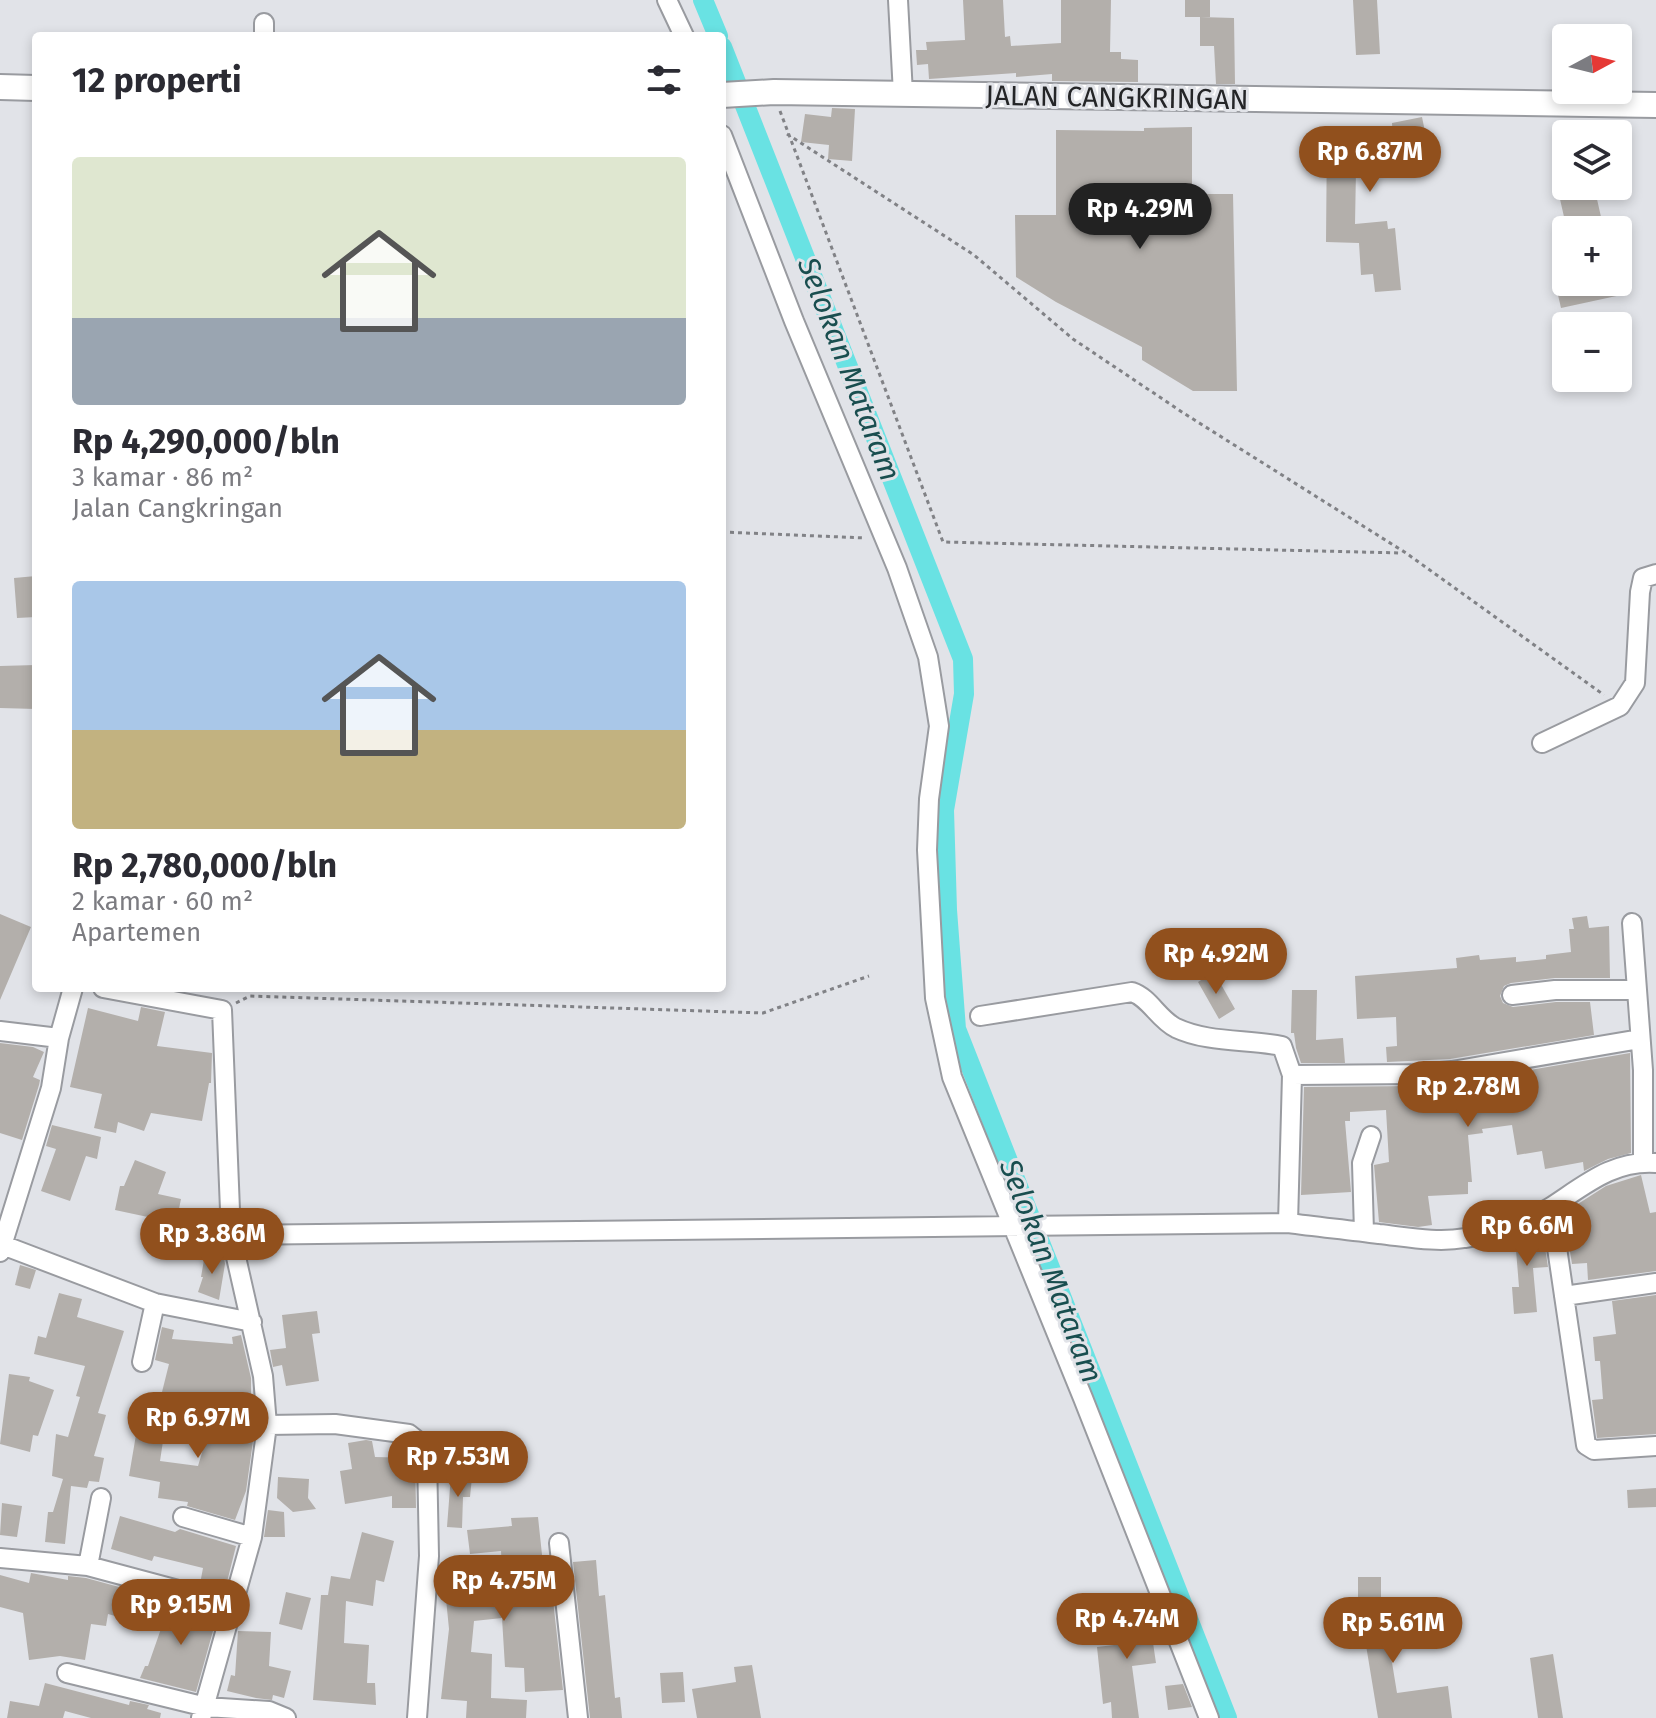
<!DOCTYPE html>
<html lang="id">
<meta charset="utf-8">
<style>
:root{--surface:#fff;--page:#f2f2f3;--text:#2b2b33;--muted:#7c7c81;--accent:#91501d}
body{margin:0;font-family:"Fira Sans",sans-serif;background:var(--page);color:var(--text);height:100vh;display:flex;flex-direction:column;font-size:30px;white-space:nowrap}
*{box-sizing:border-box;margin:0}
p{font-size:26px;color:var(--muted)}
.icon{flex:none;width:44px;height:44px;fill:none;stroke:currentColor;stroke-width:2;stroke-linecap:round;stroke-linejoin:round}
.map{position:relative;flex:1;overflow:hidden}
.side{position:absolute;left:32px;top:32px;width:694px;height:960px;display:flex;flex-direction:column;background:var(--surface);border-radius:8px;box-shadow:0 4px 12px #0003}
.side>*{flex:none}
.needle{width:52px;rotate:83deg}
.tools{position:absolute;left:1552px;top:24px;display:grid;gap:16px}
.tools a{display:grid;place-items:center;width:80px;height:80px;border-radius:8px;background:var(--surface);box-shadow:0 4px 12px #0003;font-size:40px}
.price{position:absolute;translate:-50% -68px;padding:0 18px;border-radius:28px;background:var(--accent);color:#fff;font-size:26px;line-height:52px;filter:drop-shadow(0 2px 4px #0008)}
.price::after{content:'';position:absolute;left:50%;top:48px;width:24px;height:18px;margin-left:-12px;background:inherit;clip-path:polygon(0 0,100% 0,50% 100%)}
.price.active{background:#222;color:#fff}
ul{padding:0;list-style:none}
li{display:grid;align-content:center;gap:16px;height:424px;padding:0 40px}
li span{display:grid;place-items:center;height:248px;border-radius:8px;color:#555}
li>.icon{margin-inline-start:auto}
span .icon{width:144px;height:144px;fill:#fffc;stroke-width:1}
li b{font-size:34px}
h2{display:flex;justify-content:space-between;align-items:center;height:96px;padding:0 40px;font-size:34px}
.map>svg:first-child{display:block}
</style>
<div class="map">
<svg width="1656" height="1718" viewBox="0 0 1656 1718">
<rect width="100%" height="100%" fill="#e1e3e8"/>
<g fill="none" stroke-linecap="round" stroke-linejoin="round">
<path stroke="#69e2e3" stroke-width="20" d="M703,0l15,36
M722,47l241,612 1,35 -20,116 3,100 9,119 271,689"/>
</g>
<path fill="#b3afab" d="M963,0h40l2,37 5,-1 1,10 50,-3v-43h50l-1,52h11v7l17,1v22l-86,-1v-7l-36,3v-4l-87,6 -1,-15 -11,1 -1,-15h11l-1,-8 39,-2z
M1185,0h25v17h-25z
M1353,0h24l3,54 -24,1z
M1200,17l34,1 1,66h-19l-2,-38h-14z
M832,108l23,1 -3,52 -24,-2 1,-14 -28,-3 4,-28 26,3z
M1422,117l10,49 -20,4 -1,-4 -55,4 -1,54 32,-3 1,8 7,-1 6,62 -26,2 -2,-18 -12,1 -2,-32 -33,-1 1,-112h29v11l37,-3 -1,-15z
M1192,127v67h41l4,197h-44l-51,-31v-13l-86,-45 -40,-25 -1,-62h41v-85l88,1v-3z
M1557,186h37l10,44h-37z
M1555,282h64l2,13 -60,13z
M36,576v41l-19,1 -3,-40z
M36,665v44l-36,-1v-42z
M0,914l31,13 -31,73z
M1587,916l2,12 20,-2 1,52h-55l-44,5 -7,3 -4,10 3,7 10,4 43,-5h34l4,33 -144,24 -63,3 -1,-15 11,-1 -1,-29 -39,2 -2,-43 102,-8 -1,-10 23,-3 1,5 36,-3v5l30,-3v-4l25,-3 -2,-23h5l-2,-11z
M1230,956l4,21 -16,3 -3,-21z
M1214,972l21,37 -16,10 -21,-37z
M1292,990h25l-1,50 27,-2 2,25h-44l-5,-15 -2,-15h-3z
M141,1007l24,5 -8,34 55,7 -1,30h-2l-7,38 -51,-8 -7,18 -26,-9 -2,11 -22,-5 8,-34 -32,-7 18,-79 50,13z
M0,1043l33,4 11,5 -11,25 7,3 -1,5 -17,55 -22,-7z
M1630,1053l1,100 -23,6 -24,12 -1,-9 -38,7 -3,-18 -25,4 -5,-30 -30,4 1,4 -15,2 4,47h-4v12l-40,2 4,29 -14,2 -39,-5 -5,-57 15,-3 -3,-52 -36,2v9h-5l6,71 -50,3 3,-108 112,-1 37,-3z
M52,1125l49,12 -4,22 -11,-3 -16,45 -29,-10 15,-42 -10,-3z
M135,1160l31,12 -8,22 23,5 -5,24 -61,-13 5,-24h4z
M1641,1175l9,38 6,-1v59l-68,9 -1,-17 -15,1 -6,-38 6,-2 -2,-15 36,-23z
M1542,1228l6,39 -15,1 4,44 -23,2 -2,-27h7l-3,-37 -15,2 -2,-10z
M205,1254l19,3 1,7 -6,36 -21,-8 5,-15h-2z
M20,1265l16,5 -6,19 -15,-4z
M59,1293l23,6 -5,18 47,14 -26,82 8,2 -12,41 10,2 -5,24 -10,-1 -2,7 -16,-2 -6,58 -20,-2 3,-30h5l10,-33 -11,-3 4,-42 12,3 12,-40 -4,-1 9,-30 -51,-12 4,-18 8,2z
M1656,1295v139l-59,4 -5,-38 11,-1 -3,-38h-5l-2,-24 23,-3 -4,-33z
M317,1311l3,22 -8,1 7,47 -33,5 -4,-21 -9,2 -3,-17 16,-2 -4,-33z
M162,1327l12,3 -2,9 61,5 -1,-7 9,-2 10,43v22l-89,-8 7,-28 -14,-4z
M9,1374l21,3 -1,4 25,9 -16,46 -5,-1 -3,17 -30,-8z
M161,1396l94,31 -9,64 -11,29 -48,-14 1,-4 -30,-4 2,-16 -31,-6 9,-53 27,5 -5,33 38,5 9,-30 -51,-16z
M366,1440l6,1 3,16 40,1 1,50h-24v-12l-47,8 -5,-33 12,-2 -4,-26z
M451,1475l21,2 -2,20h-7l-1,31 -15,-1z
M278,1477l31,2 -1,19 8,11 -23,3 -16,-14z
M1656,1488v19l-28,1 -1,-18z
M2,1503l20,3 -5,31 -17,-2z
M268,1510l16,2 1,25h-21z
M120,1516l55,16 5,-3 56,17 -11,44 -25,-6 3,-16 -49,-12 -2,5 -41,-12z
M538,1517l5,47h6l14,126 -38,2 -1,-24 -19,-1 -3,-49 -28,3 -3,31 21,2 -1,44 36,2 -1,18h-60l1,-17 -26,-2 8,-70 -4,-40 58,-6 -2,-32 -31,3 -3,-24 45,-4 -1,-8z
M362,1532l32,9 -10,41 -8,-2 -3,26 -27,-5 -2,42 25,2 -2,38h8l1,22 -63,-5 8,-105h7l3,-19 19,3z
M596,1560l3,36 6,-1 10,103 5,-1 2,21h-32l-17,-156z
M31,1573l37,7v-4l18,2 59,16 -8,28 -29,-8 -2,12 -15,-2 -6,36 -25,-4 -31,4 -6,-47 -23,-6v-32l29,8z
M1358,1577h23v55h6l10,61 51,-7 4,32h-74l-15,-91h-5z
M286,1592l25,6 -9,32 -23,-6z
M1146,1596l10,67 -24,3 7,52h-27l-1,-16 -8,2 -6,-57 34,-4 -6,-45z
M171,1600l47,13 -22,79 -56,-14 5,-12h3z
M238,1631l33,1 -2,34 22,5 -7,27 -11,-3 -1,5 -16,-2 -29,-7 4,-16 4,1z
M1553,1654l10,64h-25l-8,-60z
M752,1665l9,53h-64l-5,-29 44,-7 -2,-15z
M683,1672l2,30 -23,1 -2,-30z
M45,1683l84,22 1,-4 19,4 -2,4 14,4 -1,5h-69l-26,-7 -2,7h-56l3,-17 29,5z
M1183,1684l9,23 -24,3 -3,-24z"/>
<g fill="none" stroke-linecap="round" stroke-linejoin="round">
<defs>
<path id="minor" d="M667,0l17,36
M898,0l5,94
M264,36v-13
M722,135l72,186 103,247 31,89 11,69 -10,73 -2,51 8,148 17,79 131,321 126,320
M1542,743l78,-37 15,-23 5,-91 3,-14 13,-4
M1632,923l11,147v92
M103,988l119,22 9,225 32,141 4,49 -15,112 -51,181
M1512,995l43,-5h81
M980,1016l152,-24c18,6 26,27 44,36 32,15 71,11 106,18l10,29
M0,1031l59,7 14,-50
M1551,1207l35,238 8,5 62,-4
M1288,1223l4,-148 124,-1 36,-3 188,-32
M1364,1232l-2,-69 9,-27
M231,1235l1057,-12c30,4 61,7 91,11 28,3 58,9 86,4 28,-4 62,-16 86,-31 34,-22 62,-47 105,-44
M0,1244l155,59 97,19
M0,1252l51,-164 8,-50
M1564,1296l92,-13
M142,1362l13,-59
M267,1425l68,-1 74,10 15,12 3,9 2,101 -12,162
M183,1517l69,20
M559,1543l19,175
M0,1558l88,8 146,39
M88,1566l13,-68
M67,1673l139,34 63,4 17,7"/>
<path id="major" d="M0,87l36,1
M722,95l52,-3 882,13"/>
</defs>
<use href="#minor" stroke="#999ba0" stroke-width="22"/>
<use href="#major" stroke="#999ba0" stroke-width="28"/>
<path stroke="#818286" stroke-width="3" stroke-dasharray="4 4" stroke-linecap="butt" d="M780,111l163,431 459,11
M787,134l187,121 99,84 112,75 221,139 198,142
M722,532l143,6
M236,1003l14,-7 513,17 106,-37"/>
<use href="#minor" stroke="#fff" stroke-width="18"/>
<use href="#major" stroke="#fff" stroke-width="24"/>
</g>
<g text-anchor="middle" stroke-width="6" stroke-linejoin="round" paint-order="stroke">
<g font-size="28" fill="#242527" stroke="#e1e3e8">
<text transform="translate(1117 97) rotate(1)" y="10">JALAN CANGKRINGAN</text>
</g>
<g font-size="30" font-style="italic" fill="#194e4f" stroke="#e1e3e8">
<text transform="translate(849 369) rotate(69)" y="10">Selokan Mataram</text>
<text transform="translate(1051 1271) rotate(69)" y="10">Selokan Mataram</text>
</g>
</g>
</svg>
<div class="tools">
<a><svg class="needle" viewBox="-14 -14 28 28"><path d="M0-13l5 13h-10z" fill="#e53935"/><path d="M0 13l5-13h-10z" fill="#7c7c81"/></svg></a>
<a><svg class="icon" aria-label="layers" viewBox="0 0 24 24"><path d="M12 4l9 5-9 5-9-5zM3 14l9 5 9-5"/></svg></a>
<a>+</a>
<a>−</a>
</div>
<b class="price" style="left:1370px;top:194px">Rp 6.87M</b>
<b class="price active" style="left:1140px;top:251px">Rp 4.29M</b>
<b class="price" style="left:1216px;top:996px">Rp 4.92M</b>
<b class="price" style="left:1468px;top:1129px">Rp 2.78M</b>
<b class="price" style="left:1527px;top:1268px">Rp 6.6M</b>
<b class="price" style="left:212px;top:1276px">Rp 3.86M</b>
<b class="price" style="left:198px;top:1460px">Rp 6.97M</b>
<b class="price" style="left:458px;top:1499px">Rp 7.53M</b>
<b class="price" style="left:504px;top:1623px">Rp 4.75M</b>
<b class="price" style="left:181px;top:1647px">Rp 9.15M</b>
<b class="price" style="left:1127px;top:1661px">Rp 4.74M</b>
<b class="price" style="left:1393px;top:1665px">Rp 5.61M</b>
<section class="side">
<h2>12 properti<svg class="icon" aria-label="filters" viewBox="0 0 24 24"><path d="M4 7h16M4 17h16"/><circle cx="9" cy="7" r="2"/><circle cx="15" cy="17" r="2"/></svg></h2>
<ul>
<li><span style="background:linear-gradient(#dfe7d0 65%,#9aa5b1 0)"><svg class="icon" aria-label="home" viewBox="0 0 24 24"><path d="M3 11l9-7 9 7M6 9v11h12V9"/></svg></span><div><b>Rp 4,290,000/bln</b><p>3 kamar · 86 m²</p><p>Jalan Cangkringan</p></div></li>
<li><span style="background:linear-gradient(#a9c7e8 60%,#c2b280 0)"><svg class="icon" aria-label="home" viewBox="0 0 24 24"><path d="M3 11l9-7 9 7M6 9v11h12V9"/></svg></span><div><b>Rp 2,780,000/bln</b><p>2 kamar · 60 m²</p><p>Apartemen</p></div></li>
</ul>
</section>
</div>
